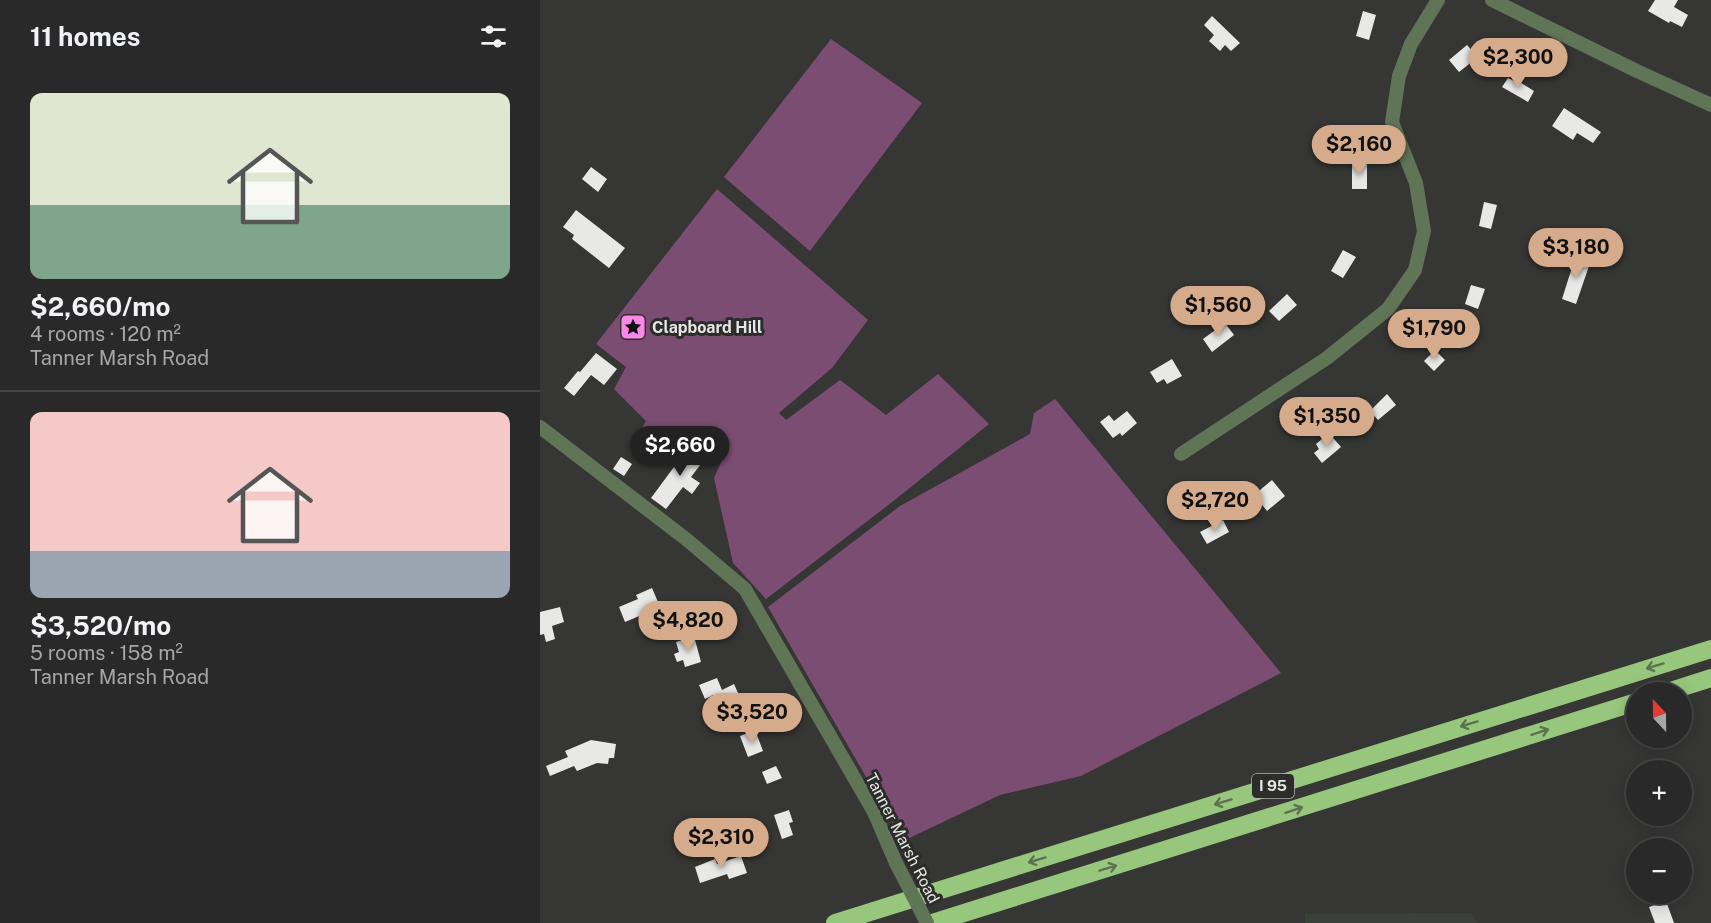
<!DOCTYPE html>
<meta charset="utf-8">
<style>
:root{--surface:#282928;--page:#303130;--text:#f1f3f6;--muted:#a5a6a8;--line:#444545;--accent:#d6ab8b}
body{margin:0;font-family:"Public Sans",sans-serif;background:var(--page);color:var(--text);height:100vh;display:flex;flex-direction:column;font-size:22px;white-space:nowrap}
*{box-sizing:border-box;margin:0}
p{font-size:20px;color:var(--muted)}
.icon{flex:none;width:33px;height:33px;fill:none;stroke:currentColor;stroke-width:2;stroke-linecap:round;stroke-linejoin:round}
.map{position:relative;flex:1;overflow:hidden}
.panel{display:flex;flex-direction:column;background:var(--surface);width:540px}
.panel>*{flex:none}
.needle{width:39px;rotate:338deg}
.fabs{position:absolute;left:1086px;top:682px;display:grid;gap:12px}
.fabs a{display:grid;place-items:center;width:66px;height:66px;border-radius:50%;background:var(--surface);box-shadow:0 3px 15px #0003,0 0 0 2px var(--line);font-size:30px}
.price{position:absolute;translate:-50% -51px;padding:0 14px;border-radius:21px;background:var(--accent);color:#111;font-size:20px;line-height:39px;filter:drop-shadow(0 2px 3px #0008)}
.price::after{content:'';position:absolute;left:50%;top:36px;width:18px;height:14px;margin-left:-9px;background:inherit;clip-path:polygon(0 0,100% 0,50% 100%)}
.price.selected{background:#222;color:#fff}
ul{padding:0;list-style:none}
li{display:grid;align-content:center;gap:12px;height:318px;padding:0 30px}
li+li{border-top:2px solid var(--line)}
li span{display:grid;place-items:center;height:186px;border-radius:12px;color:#555}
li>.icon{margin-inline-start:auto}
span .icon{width:108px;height:108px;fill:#fffc;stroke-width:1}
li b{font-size:26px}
h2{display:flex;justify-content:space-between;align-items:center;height:72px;padding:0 30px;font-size:26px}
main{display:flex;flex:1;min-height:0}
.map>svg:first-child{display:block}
</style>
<main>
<section class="panel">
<h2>11 homes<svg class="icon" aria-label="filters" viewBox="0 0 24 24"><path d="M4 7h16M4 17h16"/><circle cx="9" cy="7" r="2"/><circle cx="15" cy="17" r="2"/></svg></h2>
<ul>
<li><span style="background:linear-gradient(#dfe7d0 60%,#7fa58c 0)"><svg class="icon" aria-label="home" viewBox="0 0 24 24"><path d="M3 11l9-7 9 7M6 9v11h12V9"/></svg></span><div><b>$2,660/mo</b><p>4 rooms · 120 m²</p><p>Tanner Marsh Road</p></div></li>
<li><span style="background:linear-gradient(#f6c9c9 75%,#9aa5b1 0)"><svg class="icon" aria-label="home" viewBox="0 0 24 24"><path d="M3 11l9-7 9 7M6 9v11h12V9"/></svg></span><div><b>$3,520/mo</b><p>5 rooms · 158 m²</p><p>Tanner Marsh Road</p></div></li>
</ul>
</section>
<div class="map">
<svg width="1171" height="923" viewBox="0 0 1171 923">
<rect width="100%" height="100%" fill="#363735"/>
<path fill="#3b4039" d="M931,913l7,10h-173v-9z"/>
<path fill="#7c4d72" d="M291,39l91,64 -112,148 -86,-74z
M177,189l151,131 -36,48 -53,45 7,7 54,-40 46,35 52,-41 51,50 -93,75 -130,100 -33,-36 -19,-85 10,-22 -36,-27 -31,30 -23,-16 12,-22 -32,-32 12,-22 -30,-23z
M515,399l226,274 -200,103 -81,19 -97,46 -135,-234 132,-101 130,-72 4,-21z"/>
<path fill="#e8e9e7" d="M1115,0h23l-4,7 14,8 -6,12 -12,-6 -1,2 -21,-12z
M823,11l13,4 -7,25 -13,-4z
M672,16l28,27 -9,8 -6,-6 -5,6 -11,-10 5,-6 -10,-10z
M927,45l11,12 -19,15 -10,-12z
M968,78l6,3 1,-2 19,12 -6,11 -26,-15z
M1024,108l37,24 -8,11 -16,-10 -4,7 -21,-14z
M812,164h15v25h-15z
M51,167l16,12 -9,13 -16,-13z
M944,202l13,3 -6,24 -12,-3z
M36,210l49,38 -16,20 -37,-29 2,-4 -11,-8z
M803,250l13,7 -13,21 -12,-7z
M1036,255l15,5 -15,44 -14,-5z
M931,285l14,4 -7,20 -13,-5z
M747,294l10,11 -18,16 -10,-10z
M685,323l9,12 -22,17 -9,-13z
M895,350l10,10 -11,11 -10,-10z
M56,353l21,16 -13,16 -13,-10 -17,21 -10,-8 14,-17 2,1z
M632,359l10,17 -15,8 -3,-5 -7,4 -7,-11z
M847,394l9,11 -18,15 -8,-9z
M587,411l10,12 -15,13 -2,-3 -7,5 -13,-16 9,-7 5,6z
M789,433l12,14 -19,16 -8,-10 5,-4 -3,-5z
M151,444l16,12 -16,21 9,6 -8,11 -9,-7 -17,22 -15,-11z
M81,457l11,7 -8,12 -11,-7z
M732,480l13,16 -18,15 -13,-16z
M683,520l6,12 -22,12 -7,-12z
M112,588l6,14 -11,4 2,6 -24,10 -6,-15 19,-8 -2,-4z
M20,607l4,15 -12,4 3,13 -9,3 -2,-8 -4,1v-23z
M154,636l7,26 -16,5 -2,-7 -6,2 -3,-8 5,-2 -3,-10z
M177,678l5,12 12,-6 8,18 -14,6 -2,-5 -5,2 -5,-2 -3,-8 -8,4 -6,-14z
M215,730l8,21 -15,6 -8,-21z
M51,740l25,4 -2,14h-5l-1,6 -11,-1 -20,8 -3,-5 -24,10 -4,-10 22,-9 -3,-6z
M236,766l6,12 -15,6 -5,-12z
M249,810l4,12 -4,1 4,12 -11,4 -8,-24z
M201,856l6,17 -18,6 -2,-5 -27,9 -5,-16 20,-8 2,5z
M1126,901l8,22h-19l-6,-16z"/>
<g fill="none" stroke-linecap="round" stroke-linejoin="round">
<path stroke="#607456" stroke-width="14" d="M952,0l147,72 72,33
M0,427l146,112 59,50 129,223 22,51
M641,454l146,-96 61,-49 27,-39 9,-39 -8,-48 -24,-61 7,-46 12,-32 27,-44"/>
<path stroke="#97c77c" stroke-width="18" d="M1124,693l47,-15
M295,923l876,-274
M392,923l704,-221"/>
<path stroke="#607456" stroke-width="14" d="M356,863l31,60"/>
</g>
<defs><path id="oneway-shaft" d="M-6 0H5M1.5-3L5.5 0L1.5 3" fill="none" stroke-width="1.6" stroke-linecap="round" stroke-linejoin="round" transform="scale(1.5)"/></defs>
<g stroke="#5c724f">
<use href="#oneway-shaft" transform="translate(1115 666) rotate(163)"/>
<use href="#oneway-shaft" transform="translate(929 724) rotate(163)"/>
<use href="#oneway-shaft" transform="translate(1000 732) rotate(-18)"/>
<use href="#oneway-shaft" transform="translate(683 802) rotate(163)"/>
<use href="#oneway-shaft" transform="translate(754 810) rotate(-18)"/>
<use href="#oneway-shaft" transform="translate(497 860) rotate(163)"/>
<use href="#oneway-shaft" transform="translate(568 868) rotate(-17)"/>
</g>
<defs>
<symbol id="sight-square" viewBox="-11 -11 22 22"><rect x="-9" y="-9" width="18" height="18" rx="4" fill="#fb87e6" stroke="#2c2d2b"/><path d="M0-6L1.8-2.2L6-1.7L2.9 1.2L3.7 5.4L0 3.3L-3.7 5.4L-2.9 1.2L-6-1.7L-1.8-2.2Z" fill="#111"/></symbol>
</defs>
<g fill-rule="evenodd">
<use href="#sight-square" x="78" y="312" width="30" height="30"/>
</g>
<g text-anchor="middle" stroke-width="6" stroke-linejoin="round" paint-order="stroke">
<rect fill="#2c2d2b" stroke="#aeaead" stroke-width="1.5" x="712" y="774" width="42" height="24" rx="4.5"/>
<g font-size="15" font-weight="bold" fill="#e5e6e5">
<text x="733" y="791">I 95</text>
</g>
<g font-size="16" font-weight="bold" fill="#e5e6e5" stroke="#2c2d2b" text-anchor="start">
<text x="112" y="333">Clapboard Hill</text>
</g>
<g font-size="16" fill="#e5e6e5" stroke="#2c2d2b">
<text transform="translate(363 838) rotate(63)" y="6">Tanner Marsh Road</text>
</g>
</g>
</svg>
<div class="fabs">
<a><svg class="needle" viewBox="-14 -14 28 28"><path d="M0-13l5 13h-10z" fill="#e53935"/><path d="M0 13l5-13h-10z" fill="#a5a6a8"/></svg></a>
<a>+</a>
<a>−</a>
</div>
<b class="price" style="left:978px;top:89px">$2,300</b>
<b class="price" style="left:819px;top:176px">$2,160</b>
<b class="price" style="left:1036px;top:279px">$3,180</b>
<b class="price" style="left:678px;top:337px">$1,560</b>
<b class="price" style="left:894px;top:360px">$1,790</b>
<b class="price" style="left:787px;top:448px">$1,350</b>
<b class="price selected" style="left:140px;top:477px">$2,660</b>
<b class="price" style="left:675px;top:532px">$2,720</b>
<b class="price" style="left:148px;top:652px">$4,820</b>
<b class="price" style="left:212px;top:744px">$3,520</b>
<b class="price" style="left:181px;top:869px">$2,310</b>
</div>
</main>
